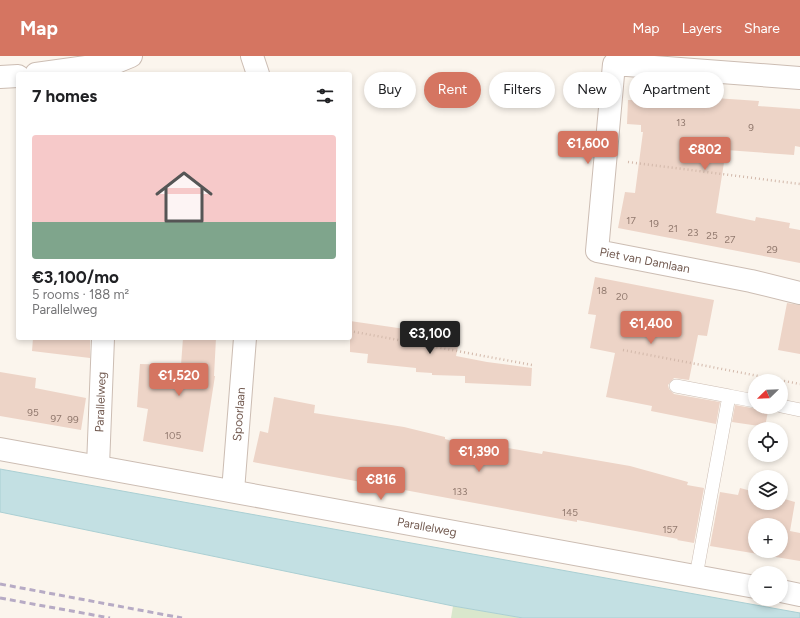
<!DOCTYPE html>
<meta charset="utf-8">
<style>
:root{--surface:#fff;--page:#f6f6f6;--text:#202124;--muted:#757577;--line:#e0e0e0;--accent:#d57561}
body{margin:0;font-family:Figtree,sans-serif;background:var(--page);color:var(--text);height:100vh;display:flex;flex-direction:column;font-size:15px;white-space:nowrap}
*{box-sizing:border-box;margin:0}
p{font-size:13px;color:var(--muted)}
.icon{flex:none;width:22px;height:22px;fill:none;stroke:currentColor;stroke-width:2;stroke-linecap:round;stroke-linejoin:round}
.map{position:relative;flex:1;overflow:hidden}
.drawer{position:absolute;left:16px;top:16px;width:336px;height:268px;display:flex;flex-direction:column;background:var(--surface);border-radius:4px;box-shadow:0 2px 6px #0003}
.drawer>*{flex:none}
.guide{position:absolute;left:364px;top:16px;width:376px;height:36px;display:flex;gap:8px}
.needle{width:26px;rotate:247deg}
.controls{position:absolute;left:748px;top:318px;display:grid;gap:8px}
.controls a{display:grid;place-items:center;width:40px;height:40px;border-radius:50%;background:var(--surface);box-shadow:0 2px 6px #0003;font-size:20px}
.price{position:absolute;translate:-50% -34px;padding:0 9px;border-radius:4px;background:var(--accent);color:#fff;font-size:13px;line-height:26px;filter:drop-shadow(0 1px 2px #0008)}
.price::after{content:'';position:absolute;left:50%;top:24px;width:12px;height:9px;margin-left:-6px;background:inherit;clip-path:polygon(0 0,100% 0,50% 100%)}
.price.active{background:#222;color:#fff}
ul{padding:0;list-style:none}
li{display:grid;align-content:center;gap:8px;height:212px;padding:0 16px}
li+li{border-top:1px solid var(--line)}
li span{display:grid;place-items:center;height:124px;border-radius:4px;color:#555}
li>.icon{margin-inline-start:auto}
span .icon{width:72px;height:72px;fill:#fffc;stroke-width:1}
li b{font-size:17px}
h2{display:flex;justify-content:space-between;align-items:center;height:48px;padding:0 16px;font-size:17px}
.pill{padding:0 14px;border-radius:18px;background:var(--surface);box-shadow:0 2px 6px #0003;font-size:14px;line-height:36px}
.pill.active{background:var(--accent);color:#fff}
header{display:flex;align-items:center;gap:24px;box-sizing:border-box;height:56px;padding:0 20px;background:var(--accent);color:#fff}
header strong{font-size:19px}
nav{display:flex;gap:22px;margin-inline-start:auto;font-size:14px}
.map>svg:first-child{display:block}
</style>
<header>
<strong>Map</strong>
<nav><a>Map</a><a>Layers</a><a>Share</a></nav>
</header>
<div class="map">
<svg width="800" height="562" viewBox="0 0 800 562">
<rect width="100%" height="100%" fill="#fbf5ed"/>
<path fill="#d9e7cc" d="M453,550l70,12h-72z"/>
<path fill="#c3e0e3" stroke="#aacfd3" d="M0,413l800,144v5h-277l-70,-12 -453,-94z"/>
<path fill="#edd4c7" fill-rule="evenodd" d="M642,37l117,8 -1,5 42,3v38l-5,-1 -1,9 -68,-5 -10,63 39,8 1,-4 34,6 -1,5 11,2v33l-182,-35 7,-36 10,1 8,-61h-2v-7l-14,-1 1,-24h13z
M595,221l119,23 -7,36 -9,-1 -9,45 -15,-2 -6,7 1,4 5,5 46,8 -4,22 -65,-13 1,-5 -46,-9 9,-44 -25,-5 6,-33 -8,-1z
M787,247l13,2v49l-22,-4z
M350,265l110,16 -4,19 31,6 45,6 -1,18 -66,-3v-7l-33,-1v-2l-16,-1v-4l-49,-5 1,-9 -18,-2z
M33,282h57v20l-58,-7z
M183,282h33l-2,38h1l-12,76 -60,-11 5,-32 -11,-2 3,-43 41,1z
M0,316l36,6 -1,10 51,10 -5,32 -81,-14z
M274,341l41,8 -1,8 90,14 41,10v2l8,2 -2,8 49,10 2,-12 40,7 1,-3 87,15 58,16 -1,3 17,3 -10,55 -17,-3 1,-1 -101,-19v2l-324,-60 7,-31 8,2z
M735,349l33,6 -3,16 -33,-5z
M740,432l15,4v11h26v-5l14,4 -5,29 10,2v28l-90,-15 10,-54 18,3zM755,469h26v26h-26z"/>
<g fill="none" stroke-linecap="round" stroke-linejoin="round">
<defs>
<path id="service" d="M676,330l53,10 -33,180
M729,340l26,5
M781,350l19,4"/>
<g id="minor">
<path d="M252,0l6,18"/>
<path d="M36,18l78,-11 17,-7"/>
<path d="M0,21l18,-1"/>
<path id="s1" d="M800,22l-186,-14 -17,187 154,30 49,12"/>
<path id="s2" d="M0,393l755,138"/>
<path id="s3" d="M98,410l5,-128"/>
<path id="s4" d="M233,435l12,-153"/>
<path d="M781,535l19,4"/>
</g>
</defs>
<use href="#service" stroke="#ccbdb3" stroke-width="14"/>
<use href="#minor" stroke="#ccbdb3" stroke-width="24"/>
<path stroke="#d2b8aa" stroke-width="2.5" stroke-dasharray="1 3" stroke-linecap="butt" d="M628,106l172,22
M350,275l182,34
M623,294l177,34"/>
<use href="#service" stroke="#fff" stroke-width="13"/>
<use href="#minor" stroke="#fff" stroke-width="22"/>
<path stroke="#b7abc5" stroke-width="3" stroke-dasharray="6 4" stroke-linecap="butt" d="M0,528l182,34
M0,542l110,20"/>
</g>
<g text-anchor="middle" stroke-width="4" stroke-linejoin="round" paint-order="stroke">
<g font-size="10" fill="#927a6f">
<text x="681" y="70">13</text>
<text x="751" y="75">9</text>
<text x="631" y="168">17</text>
<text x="654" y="171">19</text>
<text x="673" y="176">21</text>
<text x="693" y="180">23</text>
<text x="712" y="183">25</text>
<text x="730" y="187">27</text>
<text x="772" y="197">29</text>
<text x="602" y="238">18</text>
<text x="622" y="244">20</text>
<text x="33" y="360">95</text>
<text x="56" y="366">97</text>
<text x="73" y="367">99</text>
<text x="173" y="383">105</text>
<text x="460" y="439">133</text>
<text x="570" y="460">145</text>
<text x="670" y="477">157</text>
</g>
<g font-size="12" fill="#745c52" stroke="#fdf9f3">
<text dy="4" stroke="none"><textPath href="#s1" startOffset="423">Piet van Damlaan</textPath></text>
<text dy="4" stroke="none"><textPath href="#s3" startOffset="64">Parallelweg</textPath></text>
<text dy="4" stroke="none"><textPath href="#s4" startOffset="77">Spoorlaan</textPath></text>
<text dy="4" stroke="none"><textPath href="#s2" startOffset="434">Parallelweg</textPath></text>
</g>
</g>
</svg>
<div class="controls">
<a><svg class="needle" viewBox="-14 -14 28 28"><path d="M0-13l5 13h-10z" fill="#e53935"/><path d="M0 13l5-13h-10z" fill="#757577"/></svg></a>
<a><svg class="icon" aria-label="locate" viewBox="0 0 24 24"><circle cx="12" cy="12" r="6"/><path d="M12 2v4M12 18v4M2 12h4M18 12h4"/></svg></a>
<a><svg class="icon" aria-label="layers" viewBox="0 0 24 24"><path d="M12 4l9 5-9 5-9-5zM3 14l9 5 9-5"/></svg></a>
<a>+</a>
<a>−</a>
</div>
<b class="price" style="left:588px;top:109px">€1,600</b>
<b class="price" style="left:705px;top:115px">€802</b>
<b class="price" style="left:651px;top:289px">€1,400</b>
<b class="price active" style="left:430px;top:299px">€3,100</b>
<b class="price" style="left:179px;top:341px">€1,520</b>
<b class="price" style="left:479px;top:417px">€1,390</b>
<b class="price" style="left:381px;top:445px">€816</b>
<div class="guide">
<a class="pill">Buy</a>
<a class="pill active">Rent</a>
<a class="pill">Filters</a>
<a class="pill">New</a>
<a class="pill">Apartment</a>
</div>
<section class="drawer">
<h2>7 homes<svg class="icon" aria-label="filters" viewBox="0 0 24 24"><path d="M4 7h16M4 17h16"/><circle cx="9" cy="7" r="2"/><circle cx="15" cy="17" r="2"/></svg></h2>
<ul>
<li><span style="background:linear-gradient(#f6c9c9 70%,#7fa58c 0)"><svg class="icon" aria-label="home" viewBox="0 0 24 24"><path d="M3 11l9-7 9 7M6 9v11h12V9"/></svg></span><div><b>€3,100/mo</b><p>5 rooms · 188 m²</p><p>Parallelweg</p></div></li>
</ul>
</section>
</div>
